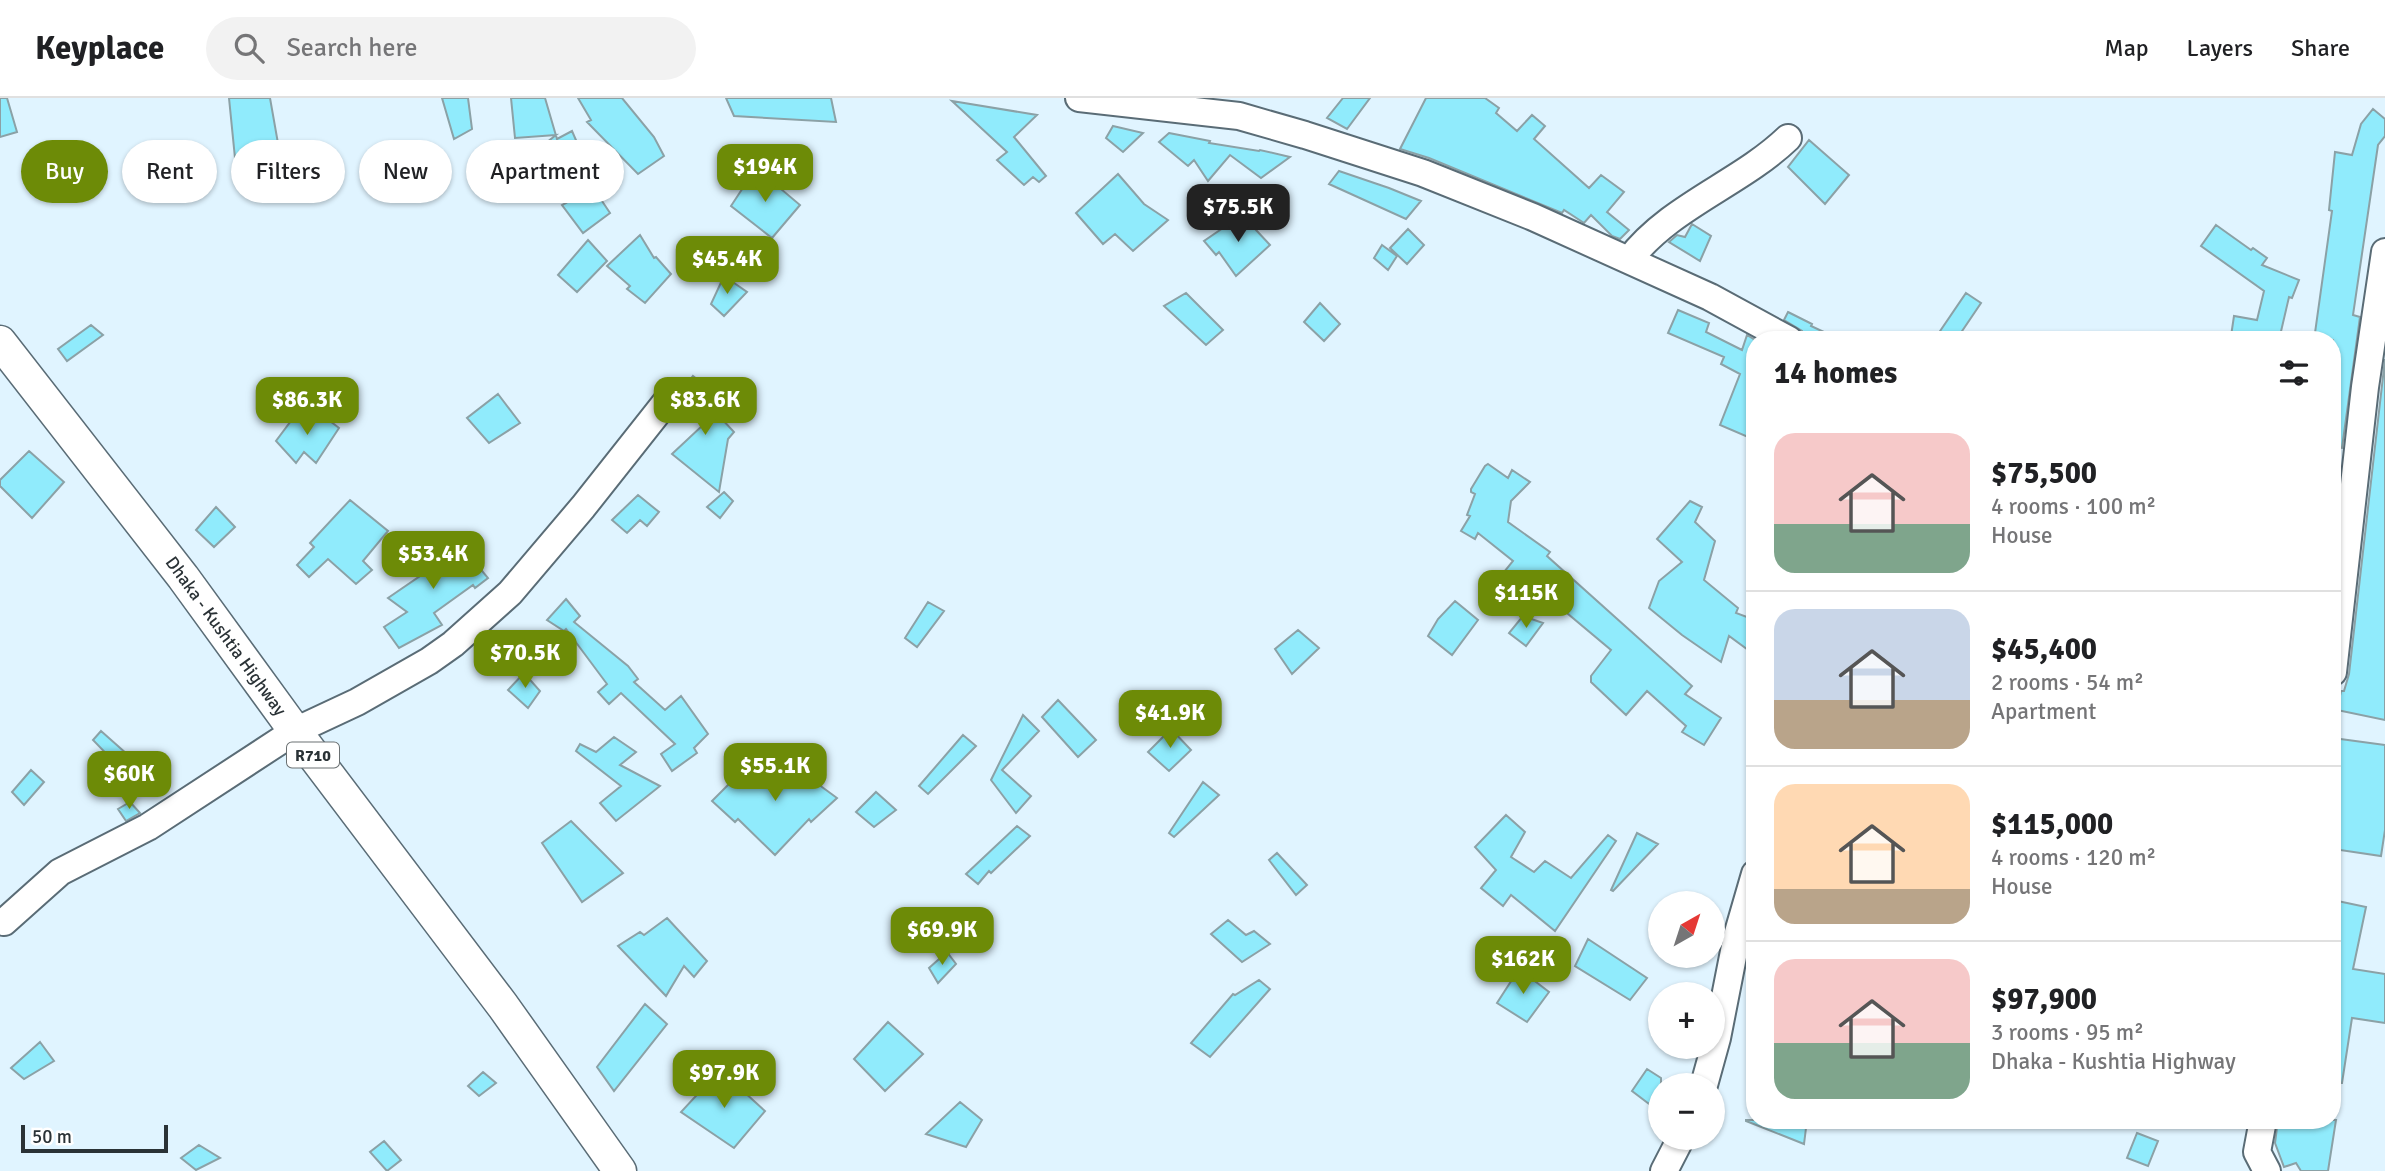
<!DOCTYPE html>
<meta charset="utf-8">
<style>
:root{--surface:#fff;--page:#f2f2f2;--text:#202124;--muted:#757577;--line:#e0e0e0;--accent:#6d8b07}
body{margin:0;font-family:Signika,sans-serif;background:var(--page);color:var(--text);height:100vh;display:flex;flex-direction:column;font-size:26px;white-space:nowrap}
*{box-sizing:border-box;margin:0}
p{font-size:23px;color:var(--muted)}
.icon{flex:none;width:38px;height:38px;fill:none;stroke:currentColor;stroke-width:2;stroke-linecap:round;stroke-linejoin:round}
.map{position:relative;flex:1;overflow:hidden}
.panel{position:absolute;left:1746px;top:233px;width:595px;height:798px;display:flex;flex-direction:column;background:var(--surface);border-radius:28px;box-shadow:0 2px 5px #0004}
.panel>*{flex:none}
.hud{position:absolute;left:21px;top:42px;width:665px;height:63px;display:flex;gap:14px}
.needle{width:46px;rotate:39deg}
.buttons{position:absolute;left:1648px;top:793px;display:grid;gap:14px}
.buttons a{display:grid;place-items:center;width:77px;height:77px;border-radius:50%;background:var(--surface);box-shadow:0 2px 5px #0004;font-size:35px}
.scale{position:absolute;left:21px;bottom:18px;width:147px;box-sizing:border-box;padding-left:7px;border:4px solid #2a3236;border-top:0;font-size:19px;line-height:24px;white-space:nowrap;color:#2a3236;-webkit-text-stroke:5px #fff;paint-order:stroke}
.price{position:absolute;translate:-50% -60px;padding:0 16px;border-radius:14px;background:var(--accent);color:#fff;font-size:23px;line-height:46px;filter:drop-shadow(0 2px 4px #0008)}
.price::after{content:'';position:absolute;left:50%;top:42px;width:21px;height:16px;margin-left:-10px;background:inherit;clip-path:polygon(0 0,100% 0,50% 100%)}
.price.on{background:#222;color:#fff}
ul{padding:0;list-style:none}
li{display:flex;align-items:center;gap:21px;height:175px;padding:0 28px}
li+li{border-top:2px solid var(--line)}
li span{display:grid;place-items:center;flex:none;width:196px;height:140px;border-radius:21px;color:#555}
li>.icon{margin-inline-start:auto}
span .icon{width:84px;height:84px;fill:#fffc;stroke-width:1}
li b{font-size:30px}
h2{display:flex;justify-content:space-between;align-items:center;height:84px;padding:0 28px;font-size:30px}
.pill{padding:0 24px;border-radius:32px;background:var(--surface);box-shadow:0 2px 5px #0004;font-size:24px;line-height:63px}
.pill.on{background:var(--accent);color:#fff}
header{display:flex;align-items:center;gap:42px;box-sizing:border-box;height:98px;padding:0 35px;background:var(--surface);border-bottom:2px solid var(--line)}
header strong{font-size:33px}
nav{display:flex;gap:38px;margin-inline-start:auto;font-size:24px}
.search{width:490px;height:63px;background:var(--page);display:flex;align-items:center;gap:18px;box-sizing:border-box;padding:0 24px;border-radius:38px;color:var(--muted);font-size:26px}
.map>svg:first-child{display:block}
</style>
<header>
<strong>Keyplace</strong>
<div class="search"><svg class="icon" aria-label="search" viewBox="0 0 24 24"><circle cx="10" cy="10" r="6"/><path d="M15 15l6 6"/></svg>Search here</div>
<nav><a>Map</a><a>Layers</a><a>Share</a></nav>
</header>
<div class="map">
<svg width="2385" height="1073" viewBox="0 0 2385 1073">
<rect width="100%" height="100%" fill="#e0f4ff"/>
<path fill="#90ebfc" stroke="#8ba1a6" stroke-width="2" d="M0,0h7l10,34 -17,5z
M229,0h41l9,51 -44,9z
M442,0h26l4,31 -18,10z
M511,0h34l12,41 15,-8 17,39 -7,1 28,42 -27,20 -21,-28 4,-2 -39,-45 29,-23 -41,3z
M578,0h44l32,39 10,19 -26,18 -51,-52 4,-2z
M726,0h105l5,24 -102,-6z
M1343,0h27l-23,31 -20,-11z
M1426,0h59l14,10 -3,5 21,18 15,-16 13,11 -11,13 55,49 12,-13 23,17 -17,20 22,18 -9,9 -8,-3 -21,-21 -7,8 -20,-13 -2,3 -133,-55 -29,-9z
M952,3l85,14 -23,22 32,39 -7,6 -6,-5 -9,8 -27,-25 10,-8z
M2373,11l12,10v17l-7,9 -25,170 7,2 -18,131 -9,-1v-107h-19l18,-129 -3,-1 6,-58 17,3 9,-31z
M1113,28l30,7 -20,19 -17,-14z
M1169,35l41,8 -1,2 50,8 1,-1 30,7 -29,21 -31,-23 -22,26 -14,-21 -6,6 -29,-24z
M1809,42l40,35 -24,29 -37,-37z
M756,70l44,37 -28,33 -41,-32z
M1339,73l50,17 32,13 -15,18 -77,-35z
M1118,76l26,30 24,16 -35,31 -18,-17 -12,10 -27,-31z
M1242,117l28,30 -34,31 -17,-24 -3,3 -12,-14z
M1692,126l19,12 -11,25 -31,-19 8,-7 8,2z
M2216,127l35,25 2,-2 14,10 -5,7 37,15 -7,18 -3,-1 -10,43h-24l-24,-4 3,-20 23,4 7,-29 -63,-45z
M1408,131l16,16 -17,19 -17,-16z
M640,137l14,23 2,-1 15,17 -26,29 -18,-14 3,-3 -23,-20z
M588,142l19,21 -30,31 -19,-17z
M1382,147l15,11 -9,14 -14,-12z
M724,178l23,16 -23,24 -13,-12z
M1186,195l37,37 -17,15 -42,-39z
M1966,195l15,10 -25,37h-22z
M1320,205l20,21 -16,17 -20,-19z
M1678,212l31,13 -3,9 36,18 5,-15 8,5v100l-35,-15 20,-51 -19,-10 3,-7 -56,-24z
M1788,214l24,12 -1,2 30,14h-36l-3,-9 -18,-11z
M91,227l12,10 -36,26 -9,-12z
M2385,261v361l-48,-10 4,-19h3l5,-17z
M693,278l17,13 -4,13 28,30 -6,7 -9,53 -47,-38 31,-29 -20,-20 3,-6 -3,-10z
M498,296l22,29 -31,20 -22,-25z
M317,313l22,17 -23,35 -12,-11 -8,11 -20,-22 21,-28 7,9z
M29,353l35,31 -32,36 -32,-32v-6z
M1488,366l20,14 4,-8 18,12 -19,19 -3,21 42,30 -3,4 145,130 -7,8 36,24 -17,27 -22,-13 4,-6 -39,-35 -21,24 -35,-33v-6l20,-26 -86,-72 -14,17 -15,-13 17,-21 -35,-28 -3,6 -14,-8 9,-15 -3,-1 8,-21 -4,-2v-3l14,-23z
M724,394l9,9 -13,17 -13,-11z
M638,397l21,17 -12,14 -7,-6 -13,13 -15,-13z
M350,402l38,31 -25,30 9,9 -16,14 -28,-25 -19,18 -12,-12 17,-18 -4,-4z
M1690,403l12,6 -7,15 20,19 -11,39 34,28 -2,5 19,7 -6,10 6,5v20l-26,-19 -8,26 -39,-27 -33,-27 10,-27 23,-19 -25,-23z
M216,409l19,20 -21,20 -18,-17z
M447,438l16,12 25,30 -13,10 -2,-3 -39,28 8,12 -43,23 -15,-21 23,-15 -19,-14 32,-22 -7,-7 24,-18z
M566,501l14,17 -6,6 54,44 10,13 -4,3 31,28 16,-14 27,38 -14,14 3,5 -25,18 -11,-17 14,-10 -54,-51 -12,11 -11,-12 9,-8 -41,-55 -2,2 -17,-11z
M1455,503l23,19 -26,35 -24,-19 10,-17z
M928,504l16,9 -27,36 -12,-9z
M1523,518l20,7 -17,23 -17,-13z
M1298,532l21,18 -27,26 -17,-25z
M524,575l16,18 -12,17 -20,-18z
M1058,602l38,40 -18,17 -36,-40z
M1023,617l16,16 -37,39 29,26 -15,17 -25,-33z
M1171,631l20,21 -22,21 -21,-19z
M101,633l35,31 -11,11 -32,-33z
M963,637l13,11 -48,48 -9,-8z
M614,639l22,15 -16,13 40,21 -44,35 -16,-18 21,-17 -45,-35 4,-7 16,8z
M2333,640l52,7v85l-4,26 -48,-7z
M792,659l30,30 15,11 -26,24 -2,-3 -34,36 -37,-36 -3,3 -23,-21 34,-34 19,19z
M31,672l13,12 -20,23 -12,-13z
M1203,684l16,13 -45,42 -5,-4z
M876,694l20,18 -22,17 -18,-15z
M130,704l10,11 -14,8 -8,-12z
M1506,717l19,17 -14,25 23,15 11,-11 26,17 37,-43 8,6 -61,90 -44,-36 -8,11 -22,-18 15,-18 -21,-23z
M571,723l52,52 -41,29 -40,-59z
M1017,728l13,10 -39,37 -2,-2 -11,13 -12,-10z
M1637,735l21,11 -45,47 -2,-1z
M1277,755l30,32 -11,10 -27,-35z
M2333,802l33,7 -13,62 32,5v49l-33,-5 -10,65h-9z
M667,820l40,43 -13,16 -10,-11 -18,30 -48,-50 22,-14 4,3z
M1228,822l18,15 8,-4 16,13 -28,18 -31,-28z
M1588,841l59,39 -17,22 -55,-34z
M947,854l9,12 -18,19 -9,-15z
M1519,871l30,23 -22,30 -30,-19z
M1259,882l11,9 -60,68 -19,-14 42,-49 2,1z
M645,906l22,20 -53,67 -17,-24z
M888,924l35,32 -38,37 -31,-32z
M40,944l14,19 -30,18 -13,-11z
M1647,971l14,9v35l-29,-22z
M720,972l45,41 -31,37 -53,-36z
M483,974l13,11 -17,13 -11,-10z
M960,1004l22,18 -16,27 -40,-13z
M1746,1022h61l-3,24 -58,-23z
M2278,1022h58l-8,51h-27l-5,-8 -12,4 -9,-24z
M2137,1035l21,8 -10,25 -21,-8z
M384,1043l17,19 -14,11 -17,-19z
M199,1047l21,13 -24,12 -15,-12z"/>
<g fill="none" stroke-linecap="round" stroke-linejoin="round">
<defs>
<path id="minor" d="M1079,0l160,18 66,19 118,38 110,44 177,80 79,43
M1629,162c41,-54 111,-76 159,-122
M2333,574l32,-285 20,-135
M4,824l56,-50 88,-45 147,-96 62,-29 72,-41 24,-17 57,-51 73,-86 87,-110
M1704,987l13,-47 20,-102 18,-62
M2263,1022l-6,32 10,19
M1664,1073l17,-33"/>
<path id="major" d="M0,244l183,235 112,154 208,275 117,165"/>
</defs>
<use href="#minor" stroke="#5a6c76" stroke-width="30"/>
<use href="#major" stroke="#5a6c76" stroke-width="35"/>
<use href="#minor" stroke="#fff" stroke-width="26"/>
<use href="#major" stroke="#fff" stroke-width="32"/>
</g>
<g text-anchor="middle" stroke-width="5" stroke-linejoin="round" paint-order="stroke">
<rect fill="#fff" stroke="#6a7072" stroke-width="2" x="287" y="644.5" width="52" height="25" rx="5"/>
<g font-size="16" font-weight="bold" fill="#2a3236">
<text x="313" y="663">R710</text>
</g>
<g font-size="18" fill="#2a3236" stroke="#fff">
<text transform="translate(226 538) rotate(54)" y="6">Dhaka - Kushtia Highway</text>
</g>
</g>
</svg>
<div class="buttons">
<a><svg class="needle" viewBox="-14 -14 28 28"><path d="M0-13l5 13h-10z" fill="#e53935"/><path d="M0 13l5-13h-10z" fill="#757577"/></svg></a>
<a>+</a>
<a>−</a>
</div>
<div class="scale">50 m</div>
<b class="price" style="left:765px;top:106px">$194K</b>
<b class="price on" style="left:1238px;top:146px">$75.5K</b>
<b class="price" style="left:727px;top:198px">$45.4K</b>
<b class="price" style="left:307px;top:339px">$86.3K</b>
<b class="price" style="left:705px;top:339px">$83.6K</b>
<b class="price" style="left:433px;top:493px">$53.4K</b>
<b class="price" style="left:1526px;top:532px">$115K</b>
<b class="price" style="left:525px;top:592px">$70.5K</b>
<b class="price" style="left:1170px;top:652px">$41.9K</b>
<b class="price" style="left:775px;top:705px">$55.1K</b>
<b class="price" style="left:129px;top:713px">$60K</b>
<b class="price" style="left:942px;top:869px">$69.9K</b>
<b class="price" style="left:1523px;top:898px">$162K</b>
<b class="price" style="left:724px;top:1012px">$97.9K</b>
<div class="hud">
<a class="pill on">Buy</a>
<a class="pill">Rent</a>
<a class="pill">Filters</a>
<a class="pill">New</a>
<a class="pill">Apartment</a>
</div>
<section class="panel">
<h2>14 homes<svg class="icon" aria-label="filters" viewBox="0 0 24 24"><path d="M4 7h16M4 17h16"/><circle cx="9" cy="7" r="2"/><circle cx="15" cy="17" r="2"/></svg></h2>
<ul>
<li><span style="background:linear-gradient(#f6c9c9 65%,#7fa58c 0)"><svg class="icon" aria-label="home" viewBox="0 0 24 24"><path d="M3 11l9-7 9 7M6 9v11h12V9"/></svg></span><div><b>$75,500</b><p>4 rooms · 100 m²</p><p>House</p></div></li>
<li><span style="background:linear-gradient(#c9d6e8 65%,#b9a48a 0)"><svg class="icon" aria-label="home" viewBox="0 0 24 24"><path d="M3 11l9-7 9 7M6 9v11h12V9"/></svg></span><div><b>$45,400</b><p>2 rooms · 54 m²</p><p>Apartment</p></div></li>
<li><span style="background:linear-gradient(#ffd9b3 75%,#b9a48a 0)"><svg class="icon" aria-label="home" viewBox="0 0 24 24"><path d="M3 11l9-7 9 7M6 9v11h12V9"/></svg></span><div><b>$115,000</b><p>4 rooms · 120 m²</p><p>House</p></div></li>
<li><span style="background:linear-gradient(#f6c9c9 60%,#7fa58c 0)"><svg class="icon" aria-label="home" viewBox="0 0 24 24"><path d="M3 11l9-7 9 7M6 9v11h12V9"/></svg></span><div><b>$97,900</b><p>3 rooms · 95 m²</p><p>Dhaka - Kushtia Highway</p></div></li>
</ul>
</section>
</div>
